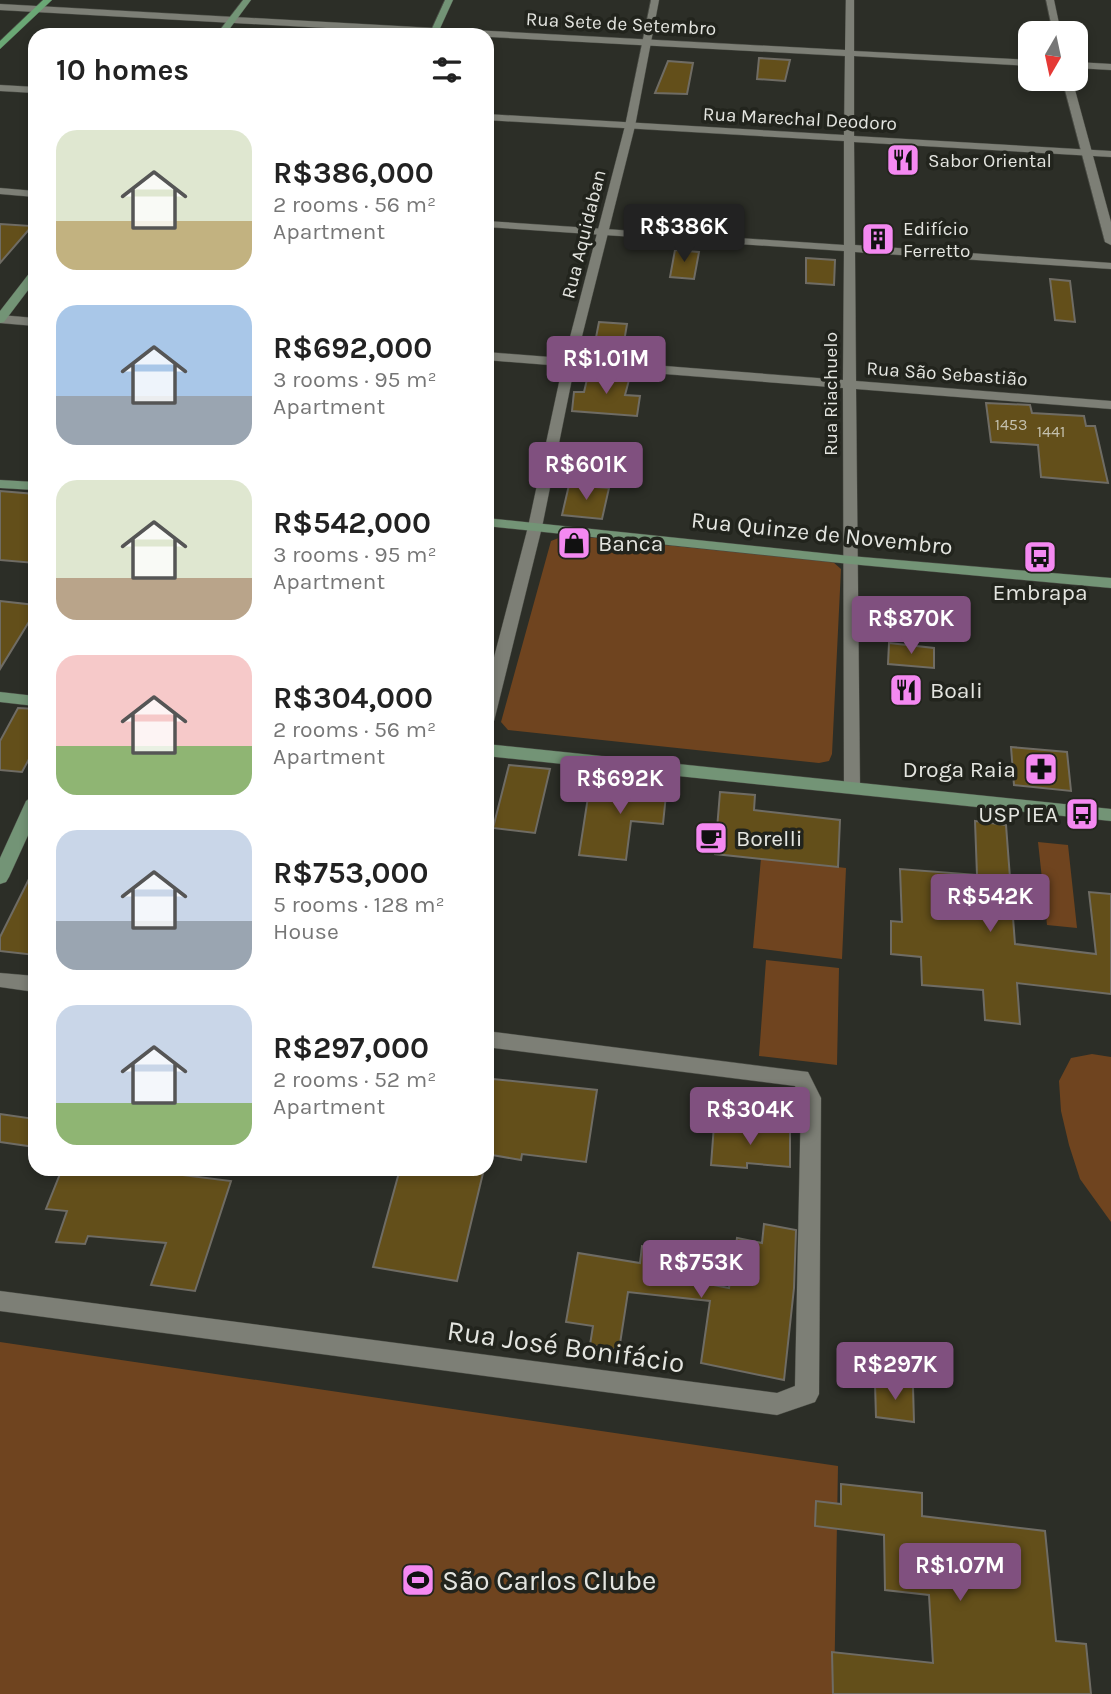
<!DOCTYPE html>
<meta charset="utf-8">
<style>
:root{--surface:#fff;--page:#f2f2f2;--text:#222;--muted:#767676;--accent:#80507f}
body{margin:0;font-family:Karla,sans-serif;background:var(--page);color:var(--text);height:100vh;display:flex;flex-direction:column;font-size:26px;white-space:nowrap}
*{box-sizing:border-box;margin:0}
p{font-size:23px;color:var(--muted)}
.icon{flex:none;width:38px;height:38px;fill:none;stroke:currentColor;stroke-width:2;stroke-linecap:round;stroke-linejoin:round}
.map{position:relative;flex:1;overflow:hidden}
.side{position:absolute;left:28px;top:28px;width:466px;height:1148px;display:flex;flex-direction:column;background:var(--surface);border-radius:21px;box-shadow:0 4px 10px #0003}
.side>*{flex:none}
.needle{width:46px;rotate:189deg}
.tools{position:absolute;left:1018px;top:21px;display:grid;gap:14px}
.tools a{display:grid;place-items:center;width:70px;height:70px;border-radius:14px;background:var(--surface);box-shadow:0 4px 10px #0003;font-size:35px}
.price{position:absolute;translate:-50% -60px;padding:0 16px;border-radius:7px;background:var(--accent);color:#fff;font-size:23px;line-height:46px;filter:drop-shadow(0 2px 4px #0008)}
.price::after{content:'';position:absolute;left:50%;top:42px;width:21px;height:16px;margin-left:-10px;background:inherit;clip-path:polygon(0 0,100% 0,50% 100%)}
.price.selected{background:#222;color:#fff}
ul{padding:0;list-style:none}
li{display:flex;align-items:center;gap:21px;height:175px;padding:0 28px}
li span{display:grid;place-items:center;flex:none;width:196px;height:140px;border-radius:21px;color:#555}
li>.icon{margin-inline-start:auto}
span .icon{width:84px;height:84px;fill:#fffc;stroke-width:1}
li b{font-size:30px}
h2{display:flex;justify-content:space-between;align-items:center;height:84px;padding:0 28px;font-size:30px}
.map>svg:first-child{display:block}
</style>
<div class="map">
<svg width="1111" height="1694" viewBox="0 0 1111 1694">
<rect width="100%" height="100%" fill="#2c2e27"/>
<path fill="#6f441f" d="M566,535l267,27 8,7 -9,185 -3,7 -10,2 -311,-33 -7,-8 50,-181z
M1038,842l30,3 9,83 -30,-3z
M761,858l85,10 -4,91 -89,-11z
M766,960l73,8 -2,97 -78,-9z
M1092,1054l19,3v165l-31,-43 -11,-34 -8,-34 -2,-30 12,-23z
M0,1342l838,124 -4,228h-834z"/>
<path fill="#634f1a" stroke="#6f6c64" stroke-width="2" d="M759,58l31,2 -5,21 -28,-2z
M668,61l25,2 -6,31 -32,-1z
M0,224l32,2 -32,37z
M675,250l24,2 -5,27 -24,-2z
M806,258l29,2 -1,25 -28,-2z
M1050,279l20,2 5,41 -20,-2z
M599,322l28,2 -6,36 -29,-2z
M589,371l29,2 -1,6 12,1 -4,15 15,1 -3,20 -65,-5 2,-19h10z
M986,403l44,2 2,8 52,3 2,10h9l13,57 -67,-6 -3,-32 -47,-3z
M569,485l40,3 -7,31 -40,-4z
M0,491l35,3v69l-35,-3z
M0,601l35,4v7l-35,57z
M889,643l45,5v20l-46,-4z
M18,708l17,1v39l-13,24 -22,-2v-29z
M1011,747l56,5 4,39 -57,-6z
M509,765l41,4 -15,64 -42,-5z
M603,779l64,6 -4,39 -32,-3 -5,39 -47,-5 9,-58 12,1z
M720,792l35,3 -1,15 86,10 -2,47 -123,-13z
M975,821l31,4 9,119 81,10 -7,-62 22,2v100l-94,-11 3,41 -35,-4 -2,-30 -61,-5 -1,-28 -30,-3v-33l11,1 -2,-53 77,6z
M35,867v88l-35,-4v-14z
M493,1079l104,11 -11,72 -64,-8 -1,6 -35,-6v-47z
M0,1114l35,5v28l-35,-5z
M714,1125l76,7v35l-43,-4v5l-36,-3z
M62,1169h106l-2,4 65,8 -36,110 -44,-6 15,-42 -78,-7 -3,8 -29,-2 11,-31 -21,-2z
M400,1169h84l-27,112 -84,-14z
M764,1224l32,6 -2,58 -10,92 -83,-17 9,-62 -82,-9 -9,58 -29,-5 3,-19 -27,-4 12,-69 62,10 2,-17 47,5 -1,29 41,8 8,-50 25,5z
M875,1383l38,4 1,35 -38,-5z
M841,1484l81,9v23l123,15 11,110 30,3 5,50h-258l-1,-42 101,11 -4,-68 -44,-5 -1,-55 -69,-9 1,-25 25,3z"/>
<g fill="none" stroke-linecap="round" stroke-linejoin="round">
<defs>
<path id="minor" d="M846,0h8v51l177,9v6l-177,-10v80l257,15v6l-257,-15 1,103 256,18v6l-256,-17 1,129 255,20v8l-255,-20 4,399 -8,6 -8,-6 -1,-400 -357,-28v-8l357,28 1,-129 -358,-24v-6l358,24v-104l-358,-21v-6l358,21 1,-79 -411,-22 -4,-3 4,-3 411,22z
M1076,62l35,2v6l-35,-2z
M0,85l35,2v6l-35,-2z
M0,188l35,3v6l-35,-3z
M0,315l35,3v8l-35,-3z
M0,973l35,3v16l-35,-5z
M486,1031l322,41 13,26 -2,296 -4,8 -38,13 -777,-104v-20l777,102 18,-7 6,-288 -6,-12 -309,-39z"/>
<path id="tertiary" d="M651,0h8l-24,126 -60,238 -33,163 -48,194 -8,5v-38l42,-161 35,-163 62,-238z
M1046,0h8l7,33h-8z
M0,4l434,24 4,3 -4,3 -434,-24z
M1062,79h10l39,143v23l-6,-3z"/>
<path id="secondary" d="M243,0h8l-26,35h-9z
M445,0h8l-16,35h-8z
M35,270v11l-31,41 -4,1v-12l31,-40z
M0,480l35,2v8l-35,-2z
M486,518l364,38 261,22v10l-261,-24 -364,-38z
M0,692l35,4v10l-35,-4z
M486,744l625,65v12l-625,-65z
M35,795v25l-26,57 -3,5 -6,2v-26l26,-57z"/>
<path id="primary" d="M43,0h9l-52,49v-8z"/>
</defs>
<use href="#minor" stroke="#4a4c45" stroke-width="1"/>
<use href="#tertiary" stroke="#4a4c45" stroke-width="1"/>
<use href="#secondary" stroke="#4a4c45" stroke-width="1"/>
<use href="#primary" stroke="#4a4c45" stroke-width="1"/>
<use href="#minor" fill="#7d7f76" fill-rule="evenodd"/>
<use href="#tertiary" fill="#7d7f76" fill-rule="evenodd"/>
<use href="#secondary" fill="#739476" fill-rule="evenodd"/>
<use href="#primary" fill="#6aa875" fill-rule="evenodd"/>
</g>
<defs>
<symbol id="restaurant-square" viewBox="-11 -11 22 22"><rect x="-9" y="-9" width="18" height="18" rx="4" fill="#f489f1" stroke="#22241d"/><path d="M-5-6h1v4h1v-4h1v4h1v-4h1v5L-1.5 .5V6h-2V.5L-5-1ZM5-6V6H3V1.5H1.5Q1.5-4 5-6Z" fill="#111"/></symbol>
<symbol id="building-square" viewBox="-11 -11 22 22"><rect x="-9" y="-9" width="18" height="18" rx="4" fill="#f489f1" stroke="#22241d"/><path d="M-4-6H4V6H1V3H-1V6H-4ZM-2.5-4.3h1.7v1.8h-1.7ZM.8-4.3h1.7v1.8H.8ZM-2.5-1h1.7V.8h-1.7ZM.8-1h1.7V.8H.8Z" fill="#111"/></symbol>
<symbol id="shop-square" viewBox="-11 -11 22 22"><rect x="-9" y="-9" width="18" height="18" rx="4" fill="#f489f1" stroke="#22241d"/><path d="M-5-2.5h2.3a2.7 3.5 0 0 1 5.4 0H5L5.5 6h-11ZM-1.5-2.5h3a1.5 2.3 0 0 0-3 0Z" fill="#111"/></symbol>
<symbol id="bus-square" viewBox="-11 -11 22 22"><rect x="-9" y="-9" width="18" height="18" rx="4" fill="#f489f1" stroke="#22241d"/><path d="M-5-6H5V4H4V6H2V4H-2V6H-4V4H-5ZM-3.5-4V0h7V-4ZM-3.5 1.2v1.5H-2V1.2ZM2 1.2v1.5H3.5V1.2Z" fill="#111"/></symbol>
<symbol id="pharmacy-square" viewBox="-11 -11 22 22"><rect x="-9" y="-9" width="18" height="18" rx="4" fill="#f489f1" stroke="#22241d"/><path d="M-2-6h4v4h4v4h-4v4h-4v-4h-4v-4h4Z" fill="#111"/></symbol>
<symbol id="cafe-square" viewBox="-11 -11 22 22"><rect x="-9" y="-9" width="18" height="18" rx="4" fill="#f489f1" stroke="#22241d"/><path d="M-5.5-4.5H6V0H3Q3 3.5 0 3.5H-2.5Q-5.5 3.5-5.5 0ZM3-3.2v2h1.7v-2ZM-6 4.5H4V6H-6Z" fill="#111"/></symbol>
<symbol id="stadium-square" viewBox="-11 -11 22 22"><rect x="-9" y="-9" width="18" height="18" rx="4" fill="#f489f1" stroke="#22241d"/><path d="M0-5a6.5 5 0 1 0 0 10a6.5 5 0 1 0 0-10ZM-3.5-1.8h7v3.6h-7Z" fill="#111"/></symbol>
</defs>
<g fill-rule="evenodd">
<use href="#restaurant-square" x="884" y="141" width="38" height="38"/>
<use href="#building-square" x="859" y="220" width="38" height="38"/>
<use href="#shop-square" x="555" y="524" width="38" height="38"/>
<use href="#bus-square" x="1021" y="538" width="38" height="38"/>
<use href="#restaurant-square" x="887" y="671" width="38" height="38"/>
<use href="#pharmacy-square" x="1022" y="750" width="38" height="38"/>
<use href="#bus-square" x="1063" y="795" width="38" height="38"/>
<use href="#cafe-square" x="692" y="819" width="38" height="38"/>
<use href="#stadium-square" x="399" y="1561" width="38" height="38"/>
</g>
<g text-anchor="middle" stroke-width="7" stroke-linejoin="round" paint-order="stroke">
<g font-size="16" fill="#c4c0ae">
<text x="1011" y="430">1453</text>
<text x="1051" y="437">1441</text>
</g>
<g font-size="19" fill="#e4e5e0" stroke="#22241d">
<text transform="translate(621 23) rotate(3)" y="7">Rua Sete de Setembro</text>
<text transform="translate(800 118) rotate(3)" y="7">Rua Marechal Deodoro</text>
<text transform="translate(583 234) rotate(-76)" y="7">Rua Aquidaban</text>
<text transform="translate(947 373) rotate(4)" y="7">Rua São Sebastião</text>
<text transform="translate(830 394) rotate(-90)" y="7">Rua Riachuelo</text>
</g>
<g font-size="19" fill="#e4e5e0" stroke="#22241d" text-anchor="start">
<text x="928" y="167">Sabor Oriental</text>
<text x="903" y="235">Edifício<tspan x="903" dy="22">Ferretto</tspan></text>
</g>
<g font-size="23" fill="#e4e5e0" stroke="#22241d">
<text transform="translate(822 533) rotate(6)" y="8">Rua Quinze de Novembro</text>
</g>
<g font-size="23" fill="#e4e5e0" stroke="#22241d" text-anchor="start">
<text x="598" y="551">Banca</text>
<text x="1040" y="600" text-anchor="middle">Embrapa</text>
<text x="930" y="698">Boali</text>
<text x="1016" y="777" text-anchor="end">Droga Raia</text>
<text x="1058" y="822" text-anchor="end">USP IEA</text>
<text x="736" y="846">Borelli</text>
</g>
<g font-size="28" fill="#e4e5e0" stroke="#22241d">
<text transform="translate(566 1346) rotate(8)" y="10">Rua José Bonifácio</text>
</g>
<g font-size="28" fill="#e4e5e0" stroke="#22241d" text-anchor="start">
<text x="442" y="1590">São Carlos Clube</text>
</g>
</g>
</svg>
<div class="tools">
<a><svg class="needle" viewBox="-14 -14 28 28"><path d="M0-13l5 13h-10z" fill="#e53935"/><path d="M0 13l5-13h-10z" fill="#767676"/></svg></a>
</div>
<b class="price selected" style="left:684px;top:264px">R$386K</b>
<b class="price" style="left:606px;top:396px">R$1.01M</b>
<b class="price" style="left:586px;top:502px">R$601K</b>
<b class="price" style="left:911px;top:656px">R$870K</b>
<b class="price" style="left:620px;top:816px">R$692K</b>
<b class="price" style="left:990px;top:934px">R$542K</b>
<b class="price" style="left:750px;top:1147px">R$304K</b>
<b class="price" style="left:701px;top:1300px">R$753K</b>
<b class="price" style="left:895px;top:1402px">R$297K</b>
<b class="price" style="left:960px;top:1603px">R$1.07M</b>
<section class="side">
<h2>10 homes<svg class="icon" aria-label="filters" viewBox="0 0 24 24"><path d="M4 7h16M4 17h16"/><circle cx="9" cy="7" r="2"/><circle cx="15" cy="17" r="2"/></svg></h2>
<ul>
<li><span style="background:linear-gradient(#dfe7d0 65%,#c2b280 0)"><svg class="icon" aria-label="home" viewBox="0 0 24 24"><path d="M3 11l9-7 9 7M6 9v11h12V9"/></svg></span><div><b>R$386,000</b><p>2 rooms · 56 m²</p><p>Apartment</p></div></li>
<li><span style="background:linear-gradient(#a9c7e8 65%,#9aa5b1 0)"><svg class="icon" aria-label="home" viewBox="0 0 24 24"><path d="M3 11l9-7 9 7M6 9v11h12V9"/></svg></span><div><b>R$692,000</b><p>3 rooms · 95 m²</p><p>Apartment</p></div></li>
<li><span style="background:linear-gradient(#dfe7d0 70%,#b9a48a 0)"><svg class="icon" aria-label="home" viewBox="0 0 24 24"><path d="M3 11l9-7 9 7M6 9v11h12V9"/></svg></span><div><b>R$542,000</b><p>3 rooms · 95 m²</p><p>Apartment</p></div></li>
<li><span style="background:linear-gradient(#f6c9c9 65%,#8fb573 0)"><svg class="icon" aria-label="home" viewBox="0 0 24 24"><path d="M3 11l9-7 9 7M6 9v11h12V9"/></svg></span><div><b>R$304,000</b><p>2 rooms · 56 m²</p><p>Apartment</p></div></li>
<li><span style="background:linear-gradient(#c9d6e8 65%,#9aa5b1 0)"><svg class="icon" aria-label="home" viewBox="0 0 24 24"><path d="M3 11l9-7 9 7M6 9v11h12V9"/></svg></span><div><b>R$753,000</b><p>5 rooms · 128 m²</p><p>House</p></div></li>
<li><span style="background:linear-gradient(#c9d6e8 70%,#8fb573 0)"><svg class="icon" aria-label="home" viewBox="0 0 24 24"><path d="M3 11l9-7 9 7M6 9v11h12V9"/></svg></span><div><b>R$297,000</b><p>2 rooms · 52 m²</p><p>Apartment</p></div></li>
</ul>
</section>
</div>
